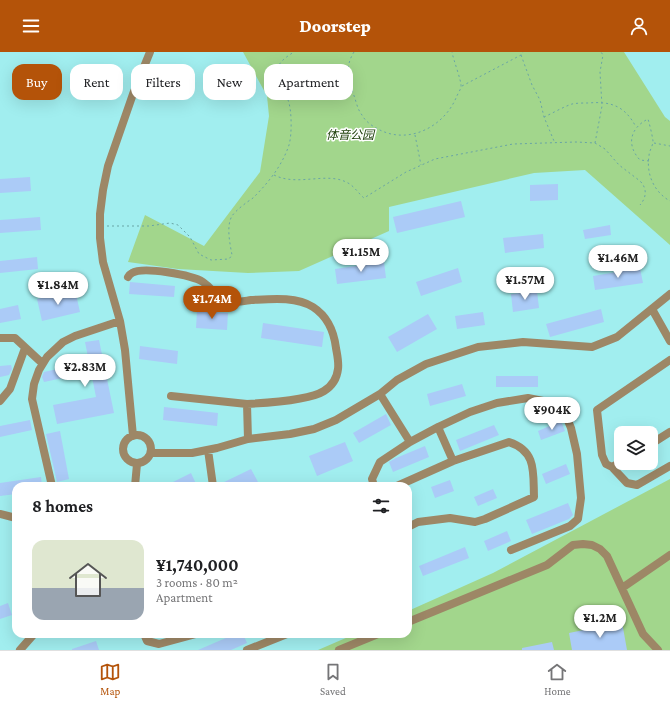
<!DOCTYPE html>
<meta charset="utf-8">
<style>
:root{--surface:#fff;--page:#f6f6f6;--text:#202124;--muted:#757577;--line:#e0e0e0;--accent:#b45309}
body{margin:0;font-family:"Crimson Pro","Noto Sans SC",serif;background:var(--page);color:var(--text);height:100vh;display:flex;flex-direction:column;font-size:15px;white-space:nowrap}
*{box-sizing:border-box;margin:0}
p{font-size:13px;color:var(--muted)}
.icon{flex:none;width:22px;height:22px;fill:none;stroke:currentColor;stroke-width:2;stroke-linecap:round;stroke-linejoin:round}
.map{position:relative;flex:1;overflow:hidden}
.details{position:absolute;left:12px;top:430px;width:400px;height:156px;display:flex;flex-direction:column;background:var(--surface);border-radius:12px;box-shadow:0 4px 16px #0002}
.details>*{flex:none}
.hud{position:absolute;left:12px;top:12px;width:400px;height:36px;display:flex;gap:8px}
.fabs{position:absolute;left:614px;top:374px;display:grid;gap:8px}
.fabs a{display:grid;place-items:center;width:44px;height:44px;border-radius:8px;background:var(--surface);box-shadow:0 4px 16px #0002;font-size:20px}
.price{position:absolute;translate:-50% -34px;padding:0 9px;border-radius:14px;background:#fff;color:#222;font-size:13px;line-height:26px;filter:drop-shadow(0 1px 2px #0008)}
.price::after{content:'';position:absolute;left:50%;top:24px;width:12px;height:9px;margin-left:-6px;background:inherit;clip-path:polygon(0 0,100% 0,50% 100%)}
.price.selected{background:var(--accent);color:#fff}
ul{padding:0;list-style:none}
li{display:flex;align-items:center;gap:12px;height:100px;padding:0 20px}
li span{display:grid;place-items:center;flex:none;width:112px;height:80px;border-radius:12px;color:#555}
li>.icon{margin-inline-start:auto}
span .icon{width:48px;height:48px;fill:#fffc;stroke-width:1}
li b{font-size:17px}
h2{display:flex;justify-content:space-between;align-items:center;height:48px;padding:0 20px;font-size:17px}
.chip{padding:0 14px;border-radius:12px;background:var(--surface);box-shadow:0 4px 16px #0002;font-size:14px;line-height:36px}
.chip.selected{background:var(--accent);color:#fff}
header{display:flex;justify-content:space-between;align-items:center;height:52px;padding:0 20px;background:var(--accent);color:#fff;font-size:18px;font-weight:800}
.tabs{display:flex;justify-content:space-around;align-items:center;height:56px;border-top:1px solid var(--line);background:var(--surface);font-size:11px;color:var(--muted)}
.tabs a{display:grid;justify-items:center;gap:2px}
.tabs .selected{color:var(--accent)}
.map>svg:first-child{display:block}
</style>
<header><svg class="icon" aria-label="menu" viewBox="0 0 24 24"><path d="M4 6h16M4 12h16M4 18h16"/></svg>Doorstep<svg class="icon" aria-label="person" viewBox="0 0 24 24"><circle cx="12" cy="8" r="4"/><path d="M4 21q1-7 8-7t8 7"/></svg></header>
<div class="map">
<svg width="670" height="598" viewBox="0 0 670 598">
<rect width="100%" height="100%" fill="#a1eeef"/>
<path fill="#a2d68c" d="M243,0h381l41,65 5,4v124l-85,-75 -51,3 -145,34v24l-90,40 -51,2 -70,-4 -50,-7 17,-47 59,31 56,-74 9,-56 -2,-20z
M670,427v171h-352l37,-16h53v-23l85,-38z"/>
<path fill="#abcbf7" d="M30,125l1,14 -31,2v-14z
M558,132v16l-28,1v-16z
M461,149l4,16 -68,16 -4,-16z
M40,165l1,13 -41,3v-13z
M610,173l1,10 -26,4 -2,-9z
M543,182l1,14 -39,5 -2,-15z
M37,205l1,12 -38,4v-12z
M384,210l2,16 -49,6 -2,-15z
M458,216l4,14 -41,14 -5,-14z
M640,216l3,15 -48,7 -2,-14z
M130,230l45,4 -1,11 -45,-3z
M75,238l5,22 -38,9 -5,-22z
M537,239l2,17 -26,4 -2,-18z
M18,253l3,14 -21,4v-14z
M601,257l3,13 -54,15 -4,-13z
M197,259l31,2 -1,17 -31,-2z
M483,260l2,13 -28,4 -2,-13z
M428,262l9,15 -40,23 -9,-15z
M263,271l61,9 -2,15 -61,-9z
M99,288l15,73 -57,11 -4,-19 43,-8 -5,-25 -47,10 -2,-5 2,-5 45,-10 -4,-20z
M140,294l38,5 -1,13 -38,-5z
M11,313l1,4 -3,6 -9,2v-11z
M496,324h42v11h-42z
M462,332l4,12 -36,10 -3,-12z
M164,355l54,6 -1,13 -54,-6z
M386,362l5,11 -32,18 -6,-10z
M30,368l2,10 -32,7v-11z
M561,369l4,10 -24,9 -3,-9z
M494,373l5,10 -39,16 -4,-11z
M60,379l9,48 -12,3 -11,-48z
M345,390l8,19 -36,15 -8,-20z
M425,394l4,11 -36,15 -4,-10 7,-4z
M566,412l4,10 -24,10 -4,-10z
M251,417l7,13 -8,4h-32v-1z
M191,421l6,13h-32z
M41,425l1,9h-26v8l-16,2v-13z
M450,428l4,11 -19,7 -4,-11z
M493,437l4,9 -19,8 -4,-9z
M568,451l5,12 -4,4 -37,15 -6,-14z
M507,479l4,10 -23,10 -4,-10z
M465,495l4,11 -46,18 -4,-10z
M8,551l4,12 -12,4v-13z
M622,570l5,28h-55l-3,-17z
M235,582h8l4,9 -16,7h-33z
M96,589l3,9h-27v-1z
M552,590l2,8h-32v-2z"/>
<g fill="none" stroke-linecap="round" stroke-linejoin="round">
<path stroke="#69a5a5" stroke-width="1" stroke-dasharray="2 3" stroke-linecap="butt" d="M354,0c-9,14 -6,26 -1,41 3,7 4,16 9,22 3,6 10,11 16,14 29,16 65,-1 78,-31 1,-3 4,-7 5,-11 1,-5 -8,-28 -9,-35
M521,3l11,30 8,15 4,17 10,24
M462,34l59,-31 2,-3
M544,65c9,-4 19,-10 28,-13 5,-1 11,-1 16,-1 23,-2 37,3 48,24
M415,83l6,30
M595,91l7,-37 -2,-34 3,-17 -2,-3
M654,91l16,3
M649,109l-9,-1c-14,-15 -10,-32 8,-41 2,7 4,15 5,22 0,5 -4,10 -4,15 -3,18 5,36 21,45
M274,123c24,12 53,-4 74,8 6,3 11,11 16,15l42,-26 29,-13 78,-15 63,-2 19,1 10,6 14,16 21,16c7,7 7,16 0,24
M107,174h42l21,-3 8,2 12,12 9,17 12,6 18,-1 3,-4c-2,-11 -6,-29 0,-39 4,-6 15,-14 21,-18 15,-15 29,-32 36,-53 3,-10 3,-35 -1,-45 -9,-23 -22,-31 6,-48"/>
<path stroke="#9d8766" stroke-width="8" d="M128,225c1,-2 2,-3 4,-4 11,-7 60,2 71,9 12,8 10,15 26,19 7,2 15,0 22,-1 19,-1 45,-4 62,7 14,9 21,25 23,41 1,6 3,14 2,21 -1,9 -6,17 -14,22 -14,9 -59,12 -77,13l1,35
M652,257l18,32
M0,286h15l27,25
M670,308l-73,50 5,45 4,9 6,3 15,16 10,2 33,-19
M380,342l30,48
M171,344l76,8
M0,349l10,-12 15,-41
M438,375l15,34
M123 397a14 14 0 1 1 28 0a14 14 0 1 1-28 0Z
M133,384l-8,-86 -5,-29 -17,-59 -3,-24v-24l3,-24 5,-24 25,-72 17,-42
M651,392l19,-12
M208,398l5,36
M151,401h41l25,-5 31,-9 42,-5 24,-5 22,-9 44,-26 17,-14 29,-16 52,-17 45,-5 69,5 25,-10 53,-43
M612,415l9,-5
M52,434l-20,-87 2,-15 5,-14 8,-13 16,-15 12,-6 45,-15
M135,434l2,-22
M374,434l-2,-7 8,-17 30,-20 28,-15 32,-15 27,-9 31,-5 20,4 16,9 7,17 6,26 4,44 -3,21 -8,7 -59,24
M397,434l56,-25 56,-19c28,9 24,31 25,55l-49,22 -10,3 -25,-4 -32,4 -10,5
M0,462l16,4
M622,536l48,-33
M408,570l139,-57 26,-20 10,-1 9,1 8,4 7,7 36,78 15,16
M144,582l3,7 12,3 37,-10
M20,598l14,-16
M247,598l40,-16
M339,598l39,-16"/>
</g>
<g text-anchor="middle" stroke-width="3" stroke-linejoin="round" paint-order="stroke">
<g font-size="12" font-style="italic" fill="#20420d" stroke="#fff">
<text x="350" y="87">体音公园</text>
</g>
</g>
</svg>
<div class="fabs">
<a><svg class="icon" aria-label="layers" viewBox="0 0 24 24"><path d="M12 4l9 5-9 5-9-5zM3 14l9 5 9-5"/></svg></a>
</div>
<b class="price" style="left:361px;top:221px">¥1.15M</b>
<b class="price" style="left:618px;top:227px">¥1.46M</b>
<b class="price" style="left:525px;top:249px">¥1.57M</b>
<b class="price" style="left:58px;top:254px">¥1.84M</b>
<b class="price selected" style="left:212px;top:268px">¥1.74M</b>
<b class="price" style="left:85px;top:336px">¥2.83M</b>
<b class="price" style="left:552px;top:379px">¥904K</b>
<b class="price" style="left:600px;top:587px">¥1.2M</b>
<div class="hud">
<a class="chip selected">Buy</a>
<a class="chip">Rent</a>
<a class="chip">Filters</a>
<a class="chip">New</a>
<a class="chip">Apartment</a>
</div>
<section class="details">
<h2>8 homes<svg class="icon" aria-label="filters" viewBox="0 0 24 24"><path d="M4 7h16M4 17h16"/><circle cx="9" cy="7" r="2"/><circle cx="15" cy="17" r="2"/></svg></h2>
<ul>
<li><span style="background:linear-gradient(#dfe7d0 60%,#9aa5b1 0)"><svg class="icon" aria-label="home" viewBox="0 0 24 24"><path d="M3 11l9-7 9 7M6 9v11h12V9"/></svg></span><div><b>¥1,740,000</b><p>3 rooms · 80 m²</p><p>Apartment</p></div></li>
</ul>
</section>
</div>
<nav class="tabs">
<a class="selected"><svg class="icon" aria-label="map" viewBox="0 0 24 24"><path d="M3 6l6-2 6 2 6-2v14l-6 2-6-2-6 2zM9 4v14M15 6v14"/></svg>Map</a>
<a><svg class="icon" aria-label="saved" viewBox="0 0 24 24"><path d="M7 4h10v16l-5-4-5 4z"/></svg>Saved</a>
<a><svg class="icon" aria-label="home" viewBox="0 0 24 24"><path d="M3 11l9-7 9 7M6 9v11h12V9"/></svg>Home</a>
</nav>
